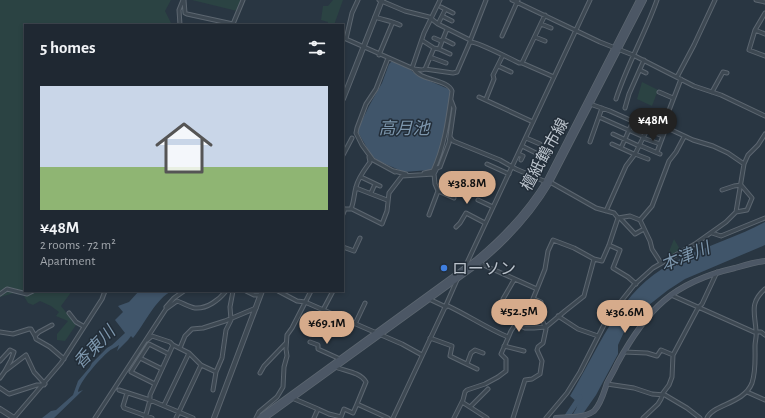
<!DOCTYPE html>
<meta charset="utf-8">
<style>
:root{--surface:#1f2832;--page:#2c343e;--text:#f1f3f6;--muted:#a1a6ac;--line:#3c444d;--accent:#d6ab8b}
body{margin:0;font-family:"Alegreya Sans","Noto Sans JP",sans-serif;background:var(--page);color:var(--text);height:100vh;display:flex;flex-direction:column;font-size:15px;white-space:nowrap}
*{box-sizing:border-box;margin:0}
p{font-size:13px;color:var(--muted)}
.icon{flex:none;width:22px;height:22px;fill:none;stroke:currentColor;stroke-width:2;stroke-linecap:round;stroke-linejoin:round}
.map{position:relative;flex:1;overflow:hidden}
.drawer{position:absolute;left:24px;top:24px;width:320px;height:268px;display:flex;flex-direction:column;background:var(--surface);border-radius:0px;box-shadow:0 2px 6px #0003,0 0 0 1px var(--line)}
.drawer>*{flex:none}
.price{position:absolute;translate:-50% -34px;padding:0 9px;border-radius:14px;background:var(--accent);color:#111;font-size:13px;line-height:26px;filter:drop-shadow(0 1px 2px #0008)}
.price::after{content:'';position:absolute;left:50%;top:24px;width:12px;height:9px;margin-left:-6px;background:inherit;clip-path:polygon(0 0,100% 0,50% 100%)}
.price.selected{background:#222;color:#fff}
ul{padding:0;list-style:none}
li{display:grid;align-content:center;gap:8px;height:212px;padding:0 16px}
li+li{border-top:1px solid var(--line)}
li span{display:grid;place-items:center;height:124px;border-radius:0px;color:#555}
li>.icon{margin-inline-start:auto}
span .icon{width:72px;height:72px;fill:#fffc;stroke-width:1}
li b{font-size:17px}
h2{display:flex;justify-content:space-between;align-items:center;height:48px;padding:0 16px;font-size:17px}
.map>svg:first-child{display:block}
</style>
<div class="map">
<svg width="765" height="418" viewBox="0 0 765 418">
<rect width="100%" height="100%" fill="#293642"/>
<path fill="#2b4343" d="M0,0h171l-6,11 7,14h-147v266h47l-11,15 15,19 -11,16 -8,-1v-6l11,-13 -12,-5 3,-4 -8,-6 -11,-5 -7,4 -5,-2 -7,-12 -21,6z
M192,0h50l-5,11z
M333,0h10l-9,25h-6v-3l-7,-2 2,-14h5z
M642,82l16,8 -6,16 -15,-7z
M674,239l7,12 -12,5 -1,-2z"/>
<path fill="#40556a" d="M392,61l16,7 12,9 31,13v5l-8,47 -10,26 -3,2 -26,2 -26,-11 -7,-6 -13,-23 1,-5 10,-21 13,-23 7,-19z
M765,222v23l-80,34 -17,11 -33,26 -11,16 -6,13v9l-22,41 -16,23h-19l7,-5 5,1 3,-5 2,-6 -8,-7c27,-44 46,-98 92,-127 32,-20 70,-29 103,-47z
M139,291h33c-16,7 -28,34 -39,47l-2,-2 -3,4 -11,11 2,-6c-4,3 -8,4 -11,7 -8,7 -29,30 -30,40l5,-2 -29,28h-12l9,-7 5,-1 17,-15 5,-14 12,-14 2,-4 15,-15 5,-3 13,-12 -10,-13 8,-8 -5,-6 11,-4z"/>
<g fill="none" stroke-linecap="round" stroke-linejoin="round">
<path stroke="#40556a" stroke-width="5.5" d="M566,418l14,-21"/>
<defs>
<path id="minor" d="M184,0l1,13 2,1 46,10
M358,0l-6,13 -6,26 68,30 8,1 3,-1 28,4 4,-1 13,-30c6,-1 41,17 49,21h3l32,14
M379,0l26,11 24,6 9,7 32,16
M512,0l88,42 33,13 61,31 27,9 44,21
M756,0l9,2
M441,7l12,6
M765,13l-10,17 -6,20 16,6
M442,16l10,5
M375,17c8,3 17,4 25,8
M233,24l10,-24
M438,24l7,-14
M541,24l10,4
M180,25l-1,-15 4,-10
M755,30l10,4
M502,36l16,-36
M535,37l10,4
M434,38l7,3 2,-2 10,5
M423,41l11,7
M470,41l16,-41
M439,49l11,5
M379,55l13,-31
M430,57l16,6
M388,58l-12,31 -10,15 -9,24 -1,5 6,12 11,15 22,12
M522,63l23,-48
M498,66l13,6
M412,68l12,-35 16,-33
M414,69c6,12 34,10 38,22 -4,28 -7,54 -19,80l-9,2
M425,69l9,-21 5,1 8,-20
M640,70l6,3
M677,77l17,-32 21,-45
M681,79l-18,47 30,14 20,6 15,7 16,11
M659,92l14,6
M712,92l11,-20 4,1
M479,97l54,25
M486,99l8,-20 -1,-4 10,-20
M616,99c11,-34 29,-65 41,-99
M590,104l20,7 38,17
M625,108l4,-14 15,-34
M599,117l45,20
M647,130l16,6
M613,134l26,12
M450,137l3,4 47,19 16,9 30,13
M526,138l14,6
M643,138l17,6
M590,142l12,-34
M612,144l22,10
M639,145l21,9
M522,146l14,7
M621,148l12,-27
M657,152l9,-24
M518,154l5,2 -2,4
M635,154l13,5
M343,155l9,-17
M487,164l22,10
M394,171l12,3
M434,174l1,10 3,7 16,7
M361,177l19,9
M550,182l46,26 18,5 4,5 12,-2 10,4 10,21 2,8 9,14
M356,188l31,12
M722,190l12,-4 7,-1 11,13 -5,12 -11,2
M371,193l4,-9
M478,200l15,7
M343,208l2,1 -2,5
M345,209h7l30,15 5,-13 2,-18 13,-17 32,-2 3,-6 3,-1 9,-24 5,-35 -3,-8
M351,209c3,-7 3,-15 5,-22 2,-9 9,-18 14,-25l-1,-5
M606,211l20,-45 9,-12 16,-32 12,4
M429,215l9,-24
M620,218l15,16 9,-5
M640,220l12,-14 17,-45 7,-9 8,-15
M456,227l4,-4 6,-10 19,10
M712,233l9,3 44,-18
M609,245l11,5 -7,18 15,9 8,7
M343,247l11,4 6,-13
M465,267l125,-267
M514,280l-11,19 2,3 8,5 -5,10 10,3
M537,289l8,-20 3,-18 5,-11 21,8 20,11
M246,291l8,4h6
M278,291l19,10 8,1 97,42 20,11
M0,294l7,-5 20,5 6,-3
M671,295l83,37h7l4,3
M429,299l17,8
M446,305c22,10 40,23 62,32
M166,307l8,-9 10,-7
M323,310l10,-19
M69,313l7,9 7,4
M558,316l20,13 20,7
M355,324l10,-21
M516,324l9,4h9l12,-1 19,-16 19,-15 1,-4 9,-33 8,2 7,-16 9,-27
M0,332l13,2 16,-5h2l4,7 1,3 14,8 14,12
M35,336l4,-4 13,-7
M430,338l22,8 -2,10 27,13
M147,340l5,-4 18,6 3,3
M310,342l8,3v4l22,10
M504,346l20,5
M180,348l5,-12 7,-7 11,-1 22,-7 31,-13
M624,352l23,1 10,3 4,-6 12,5
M140,358l22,11
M0,361l10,-11 4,2 -3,8 -6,11
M467,364l4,-11 4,-3 8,3
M201,365l15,7 -3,18
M335,367c10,4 25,5 31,15l-9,22
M216,372l6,-14 4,-28 5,-10 -1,-13 3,-16
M260,373l4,-7 22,-23
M0,378l5,-7 21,-16 8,17 11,12
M155,384l-24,-12 18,-28 20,10
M607,384l27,4 18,6 13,1 22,13 13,10
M0,388l9,6 28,-9h7
M119,390l31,10 43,18
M747,392l18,8
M127,393l-4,13 1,2 28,10
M292,398l26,11 -4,9
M462,402l25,16
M164,405l25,-52
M470,407l18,-18
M318,409l11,5 12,3 3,-8 9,4 4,-9 31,14
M14,418l47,-55 41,-64 3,-8
M95,418l71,-109 11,-8c6,2 12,6 18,7 12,1 24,-8 31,-17
M145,418l5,-18v-5l23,-50 16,8 12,12 -25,53
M256,418l3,-6 18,-15 6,-10 1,-20 3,-11 -1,-7 1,-14 5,-7 19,-37
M393,418l53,-113 11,-25
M454,418l9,-18 2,-8 2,-2 18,-6 13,-7 8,-6v-12l-5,-5 10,-23 13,-20 6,-5 7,-17 -58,-26
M513,418l12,-38 7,-1 8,-5 2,-13 -5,-11 1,-3 5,-4 3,-14c-4,-9 -7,-16 -5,-27l-7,-3
M546,418l21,-25 13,-21 27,-53 27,-34 19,-17 42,-24 31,-22 10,-10 8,-48 4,-9 10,-10 7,-11
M643,418l15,-14 3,-5 2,-6 6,-8 3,-8 1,-22 25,-47 4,-4 15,-32
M707,418c6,-14 37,-14 45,-35 4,-12 3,-24 3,-37 0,-5 2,-10 1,-15 -1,-18 -7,-28 9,-42"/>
<path id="tertiary" d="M343,99l39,-99
M0,409l14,9
M214,418l48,-127"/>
<path id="secondary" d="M259,418l217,-158c28,-23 52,-49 71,-80l92,-180
M265,418l214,-155c28,-23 52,-49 71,-81l94,-182
M556,418c12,-1 29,0 38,-7 7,-7 10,-19 13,-28 3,-6 7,-12 10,-19 30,-55 56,-82 118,-96 10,-3 20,-6 30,-7"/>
</defs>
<use href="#minor" stroke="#5c6670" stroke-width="5"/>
<use href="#tertiary" stroke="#5c6670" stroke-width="6"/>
<use href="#secondary" stroke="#5c6670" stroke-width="6"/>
<use href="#minor" stroke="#3d4852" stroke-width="3"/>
<use href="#tertiary" stroke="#3d4852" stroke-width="4"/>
<use href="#secondary" stroke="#4c5765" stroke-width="4.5"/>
</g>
<circle fill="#3f7fe0" stroke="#222d38" stroke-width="1.5" cx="444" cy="268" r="4"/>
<g text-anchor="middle" stroke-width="3" stroke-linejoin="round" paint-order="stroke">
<g font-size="16" fill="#bbc3cc" stroke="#222d38">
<text transform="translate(544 154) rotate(-61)" y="6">檀紙鶴市線</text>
</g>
<g font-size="16" fill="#bbc3cc" stroke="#222d38" text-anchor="start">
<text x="452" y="274">ローソン</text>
</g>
<g font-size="17" font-style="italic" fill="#7d96ac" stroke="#222d38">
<text x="404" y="134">高月池</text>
<text transform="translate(685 256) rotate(-22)" y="6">本津川</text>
<text transform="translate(94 347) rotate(-46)" y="6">香東川</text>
</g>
</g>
</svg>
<b class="price selected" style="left:653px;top:142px">¥48M</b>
<b class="price" style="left:467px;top:205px">¥38.8M</b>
<b class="price" style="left:519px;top:333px">¥52.5M</b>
<b class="price" style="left:625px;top:334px">¥36.6M</b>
<b class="price" style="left:327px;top:345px">¥69.1M</b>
<section class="drawer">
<h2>5 homes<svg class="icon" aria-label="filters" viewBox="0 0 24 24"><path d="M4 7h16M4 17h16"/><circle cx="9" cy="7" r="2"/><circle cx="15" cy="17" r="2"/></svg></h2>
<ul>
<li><span style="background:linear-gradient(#c9d6e8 65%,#8fb573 0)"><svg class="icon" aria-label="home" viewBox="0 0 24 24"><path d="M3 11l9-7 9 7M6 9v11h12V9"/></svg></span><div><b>¥48M</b><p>2 rooms · 72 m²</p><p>Apartment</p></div></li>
</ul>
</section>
</div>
